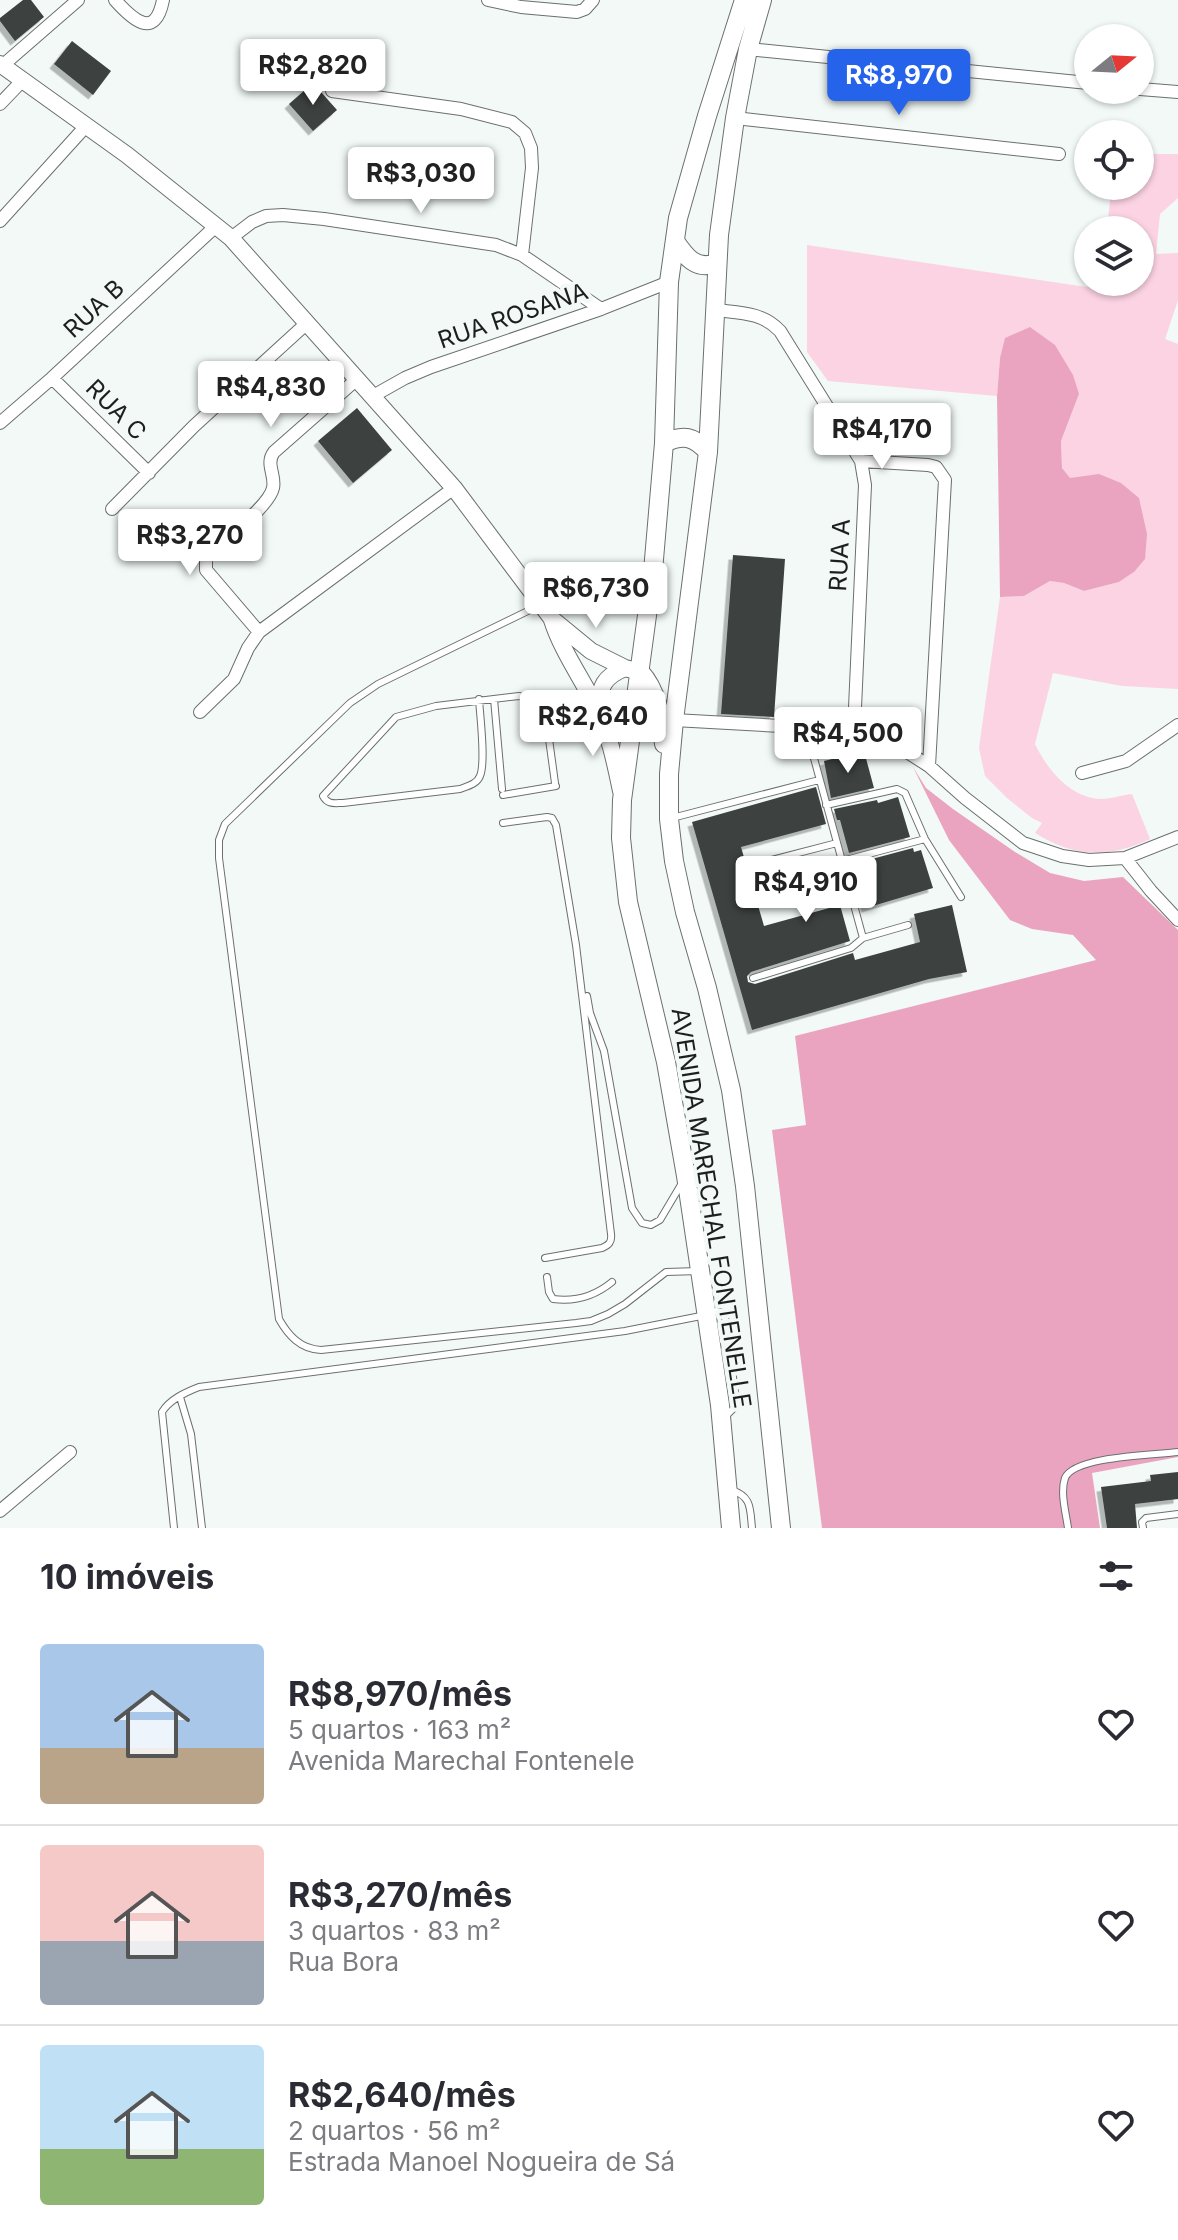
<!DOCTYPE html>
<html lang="pt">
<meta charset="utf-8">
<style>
:root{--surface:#fff;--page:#f7f7f7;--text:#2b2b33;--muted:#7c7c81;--line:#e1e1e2;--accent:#2563eb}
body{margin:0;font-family:Inter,sans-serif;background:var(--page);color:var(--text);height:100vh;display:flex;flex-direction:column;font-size:30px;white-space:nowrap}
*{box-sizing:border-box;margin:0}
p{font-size:26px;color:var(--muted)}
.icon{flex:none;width:44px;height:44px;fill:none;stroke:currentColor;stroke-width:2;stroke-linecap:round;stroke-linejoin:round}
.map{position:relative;height:1528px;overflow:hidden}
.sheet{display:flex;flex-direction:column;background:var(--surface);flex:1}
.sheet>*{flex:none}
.needle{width:52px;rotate:72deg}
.controls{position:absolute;left:1074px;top:24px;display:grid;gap:16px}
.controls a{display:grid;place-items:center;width:80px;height:80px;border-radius:50%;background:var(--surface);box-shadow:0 2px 6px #0004;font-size:40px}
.price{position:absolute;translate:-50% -68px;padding:0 18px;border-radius:8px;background:#fff;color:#222;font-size:26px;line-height:52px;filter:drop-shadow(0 2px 4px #0008)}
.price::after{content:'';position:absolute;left:50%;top:48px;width:24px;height:18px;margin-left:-12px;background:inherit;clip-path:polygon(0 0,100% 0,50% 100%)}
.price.on{background:var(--accent);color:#fff}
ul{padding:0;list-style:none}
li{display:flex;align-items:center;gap:24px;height:200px;padding:0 40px}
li+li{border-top:2px solid var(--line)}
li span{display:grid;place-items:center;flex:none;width:224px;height:160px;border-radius:8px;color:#555}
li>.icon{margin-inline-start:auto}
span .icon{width:96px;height:96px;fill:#fffc;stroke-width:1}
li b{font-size:34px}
h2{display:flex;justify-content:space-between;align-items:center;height:96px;padding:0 40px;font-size:34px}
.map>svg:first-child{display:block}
</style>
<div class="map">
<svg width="1178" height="1528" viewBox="0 0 1178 1528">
<defs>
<filter id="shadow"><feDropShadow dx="-4.5" dy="4.5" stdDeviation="0" flood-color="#0004"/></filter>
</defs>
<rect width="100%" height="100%" fill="#f2f9f6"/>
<path fill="#fcd3e3" d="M1140,154h38v44l-18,16 -4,40 22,-1v47l-13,39 13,5v345l-56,-3 -69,-13 -18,71c12,25 35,54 66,55 10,0 21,-4 31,-5l18,45c-42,20 -77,18 -115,-6l7,-10 -10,-5 -25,-20 -22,-22 -6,-28 21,-151 24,-1 26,-15 14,2 20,8 35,-9 15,-10 -72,-104 -1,-27 18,-47 -79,-36 -3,38 -169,-15 -21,-29v-107l293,44 2,-7h38v-52h-33l3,-30 6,-14h24z"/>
<path fill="#eaa4c0" d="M1030,327l25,18 18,30 6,19 -18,47 1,27 8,10 29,-4 22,9 18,15 8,36 -2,25 -11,13 -15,10 -35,9 -20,-8 -14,-2 -26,15 -24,1 -3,-201 3,-38 5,-20z
M913,767l13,21 27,21 62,43 35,21 34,8 39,-4 55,53v527l-86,16 8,55h-278l-50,-398 34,-5 -11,-89 301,-76 -23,-25 -41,-6 -22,-9 -61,-80z"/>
<path fill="#3e4341" filter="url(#shadow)" d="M23,0h8l13,17 -29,24 -15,-20v-3z
M72,41l39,30 -18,24 -39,-31z
M313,83l24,27 -24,21 -24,-27z
M357,408l35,42 -39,33 -35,-42z
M733,555l52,4 -11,158 -53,-3z
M864,751l10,37 -43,10 -7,-37z
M816,787l10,37 -85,23 23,79 76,-21 10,36 -99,31 -4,4 1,6 7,2 98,-31 2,7 65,-18 -6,-28 38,-9 15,67 -38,7 -177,51 -60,-208z
M898,797l12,40 -61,16 -9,-33h-3l-3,-11 43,-9 1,3z
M913,848l1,4 7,-2 12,38 -67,20 -13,-44z
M1178,1472v27l-43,5 2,24h-30l-6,-41 50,-6 -1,-6z"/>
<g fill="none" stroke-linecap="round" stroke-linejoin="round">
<defs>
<path id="service" d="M538,606l-160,78 -28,19 -125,121 -6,16v18l60,461c9,16 21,30 42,31l255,-27 15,-2 17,-7 17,-10 41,-32 33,-1
M479,699c1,17 7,63 1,77 -3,8 -12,10 -20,13l-117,14c-9,0 -15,2 -20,-7l73,-79 40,-11 83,-10 14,2 7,7 6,12 9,66
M494,699l8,90
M806,729l57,209
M503,795l53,-9
M826,805l71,-16 8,4 20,46 36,58
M672,818l147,-38
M503,823l44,-6 5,1 4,7 20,120 35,289c1,8 -2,11 -9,14l-57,10
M842,861l83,-22
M760,863l77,-20
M774,903l73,-21
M753,978l98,-30 12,-10 45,-13
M587,996l3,17 14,38 28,157 10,15 9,2 9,-5 22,-37
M547,1277l2,15 4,7c22,3 42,-3 59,-17
M180,1397l11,37 11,94
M731,1490c21,6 19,19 21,38
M174,1528l-12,-116c8,-13 24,-20 37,-25l426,-56 81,-16 10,-4 7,2 3,8 10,80 -1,6 -10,10
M1068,1528c-2,-15 -8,-35 -3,-50 9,-22 90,-23 113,-26
M1143,1528l-1,-6 4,-4 32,-4"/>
<path id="minor" d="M115,0c17,19 40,41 48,0
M488,0l33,7 56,5 8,-3 8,-9
M748,49l340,34
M2,66l76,-66
M1140,89l38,3
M332,91l129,18 51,13 13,11 6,15 1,20 -10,87
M0,104l22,-23
M735,118l324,36
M0,221l86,-95
M231,238l21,-16 14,-6 17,-1 41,4 172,26 26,10 79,54
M716,310c24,3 46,2 64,21l81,130 4,24 -11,245
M52,378l97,95
M373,396l32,-18 26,-11 170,-58 68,-27
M0,423l52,-45 164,-152
M861,461l67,4 8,2 9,13 -16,286
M112,509l82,-83 113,-103
M259,632l-53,-62v-11l5,-7c15,-13 58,-46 62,-64 3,-13 -8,-24 1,-36l83,-73
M200,712l34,-33 14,-31 11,-16 195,-144
M674,720l180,10 50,20 25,16 36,32 58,45 39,13 27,4 36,-2 53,-21
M1082,773l44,-12 52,-36
M1125,858l26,33 27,29
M0,1511l70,-59"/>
<path id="secondary" d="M0,64l127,91 104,83 223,250 98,131 39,32 34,17 15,4
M552,620c10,31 29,57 43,85 14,27 20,57 26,86
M597,708c4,-22 6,-31 28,-40"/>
<path id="primary" d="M762,0l-14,49 -13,69 -16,117 -11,217 -34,268 -5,54v45l5,42 11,51 22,76 24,102 14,96 36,342
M675,241c10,15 21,30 41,22
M664,443c19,-9 30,-7 44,9
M640,672c18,19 21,47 24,72
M731,1528l-11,-123 -34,-229 -20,-114 -38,-160 -7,-64 1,-38 31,-229 11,-128 5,-161 9,-64 29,-102 37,-116"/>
</defs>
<use href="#service" stroke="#6b706e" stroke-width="8"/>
<use href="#minor" stroke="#6b706e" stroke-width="14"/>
<use href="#secondary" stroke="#6b706e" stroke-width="18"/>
<use href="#primary" stroke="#6b706e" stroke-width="20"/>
<use href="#service" stroke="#fff" stroke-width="6"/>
<use href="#minor" stroke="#fff" stroke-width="12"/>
<use href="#secondary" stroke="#fff" stroke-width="16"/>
<use href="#primary" stroke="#fff" stroke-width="18"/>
</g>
<g text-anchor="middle" stroke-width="8" stroke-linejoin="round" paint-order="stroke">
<g font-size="24" fill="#1c1f1e" stroke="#f2f9f6">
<text transform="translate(94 309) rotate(-43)" y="8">RUA B</text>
<text transform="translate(513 316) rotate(-19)" y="8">RUA ROSANA</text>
<text transform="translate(116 410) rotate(45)" y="8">RUA C</text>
<text transform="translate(840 555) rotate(-87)" y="8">RUA A</text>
<text transform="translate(711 1208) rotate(81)" y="8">AVENIDA MARECHAL FONTENELLE</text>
</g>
</g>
</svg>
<div class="controls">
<a><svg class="needle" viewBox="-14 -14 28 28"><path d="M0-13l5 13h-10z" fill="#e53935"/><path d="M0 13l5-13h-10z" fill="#7c7c81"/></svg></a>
<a><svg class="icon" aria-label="locate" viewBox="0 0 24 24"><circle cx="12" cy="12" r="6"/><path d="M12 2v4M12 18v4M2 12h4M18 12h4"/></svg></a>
<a><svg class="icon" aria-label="layers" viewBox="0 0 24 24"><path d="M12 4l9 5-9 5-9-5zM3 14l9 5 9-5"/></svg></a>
</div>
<b class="price" style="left:313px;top:107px">R$2,820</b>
<b class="price on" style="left:899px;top:117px">R$8,970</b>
<b class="price" style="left:421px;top:215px">R$3,030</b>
<b class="price" style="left:271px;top:429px">R$4,830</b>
<b class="price" style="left:882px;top:471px">R$4,170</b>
<b class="price" style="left:190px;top:577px">R$3,270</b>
<b class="price" style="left:596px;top:630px">R$6,730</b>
<b class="price" style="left:593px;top:758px">R$2,640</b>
<b class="price" style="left:848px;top:775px">R$4,500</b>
<b class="price" style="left:806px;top:924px">R$4,910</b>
</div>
<section class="sheet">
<h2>10 imóveis<svg class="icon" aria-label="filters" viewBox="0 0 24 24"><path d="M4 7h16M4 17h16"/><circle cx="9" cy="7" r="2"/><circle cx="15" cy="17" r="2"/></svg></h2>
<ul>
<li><span style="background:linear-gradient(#a9c7e8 65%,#b9a48a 0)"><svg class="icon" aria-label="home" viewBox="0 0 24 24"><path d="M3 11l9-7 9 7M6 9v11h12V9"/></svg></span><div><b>R$8,970/mês</b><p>5 quartos · 163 m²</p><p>Avenida Marechal Fontenele</p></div><svg class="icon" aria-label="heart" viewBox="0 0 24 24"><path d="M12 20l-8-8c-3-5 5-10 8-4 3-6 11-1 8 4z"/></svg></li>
<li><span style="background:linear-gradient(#f6c9c9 60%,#9aa5b1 0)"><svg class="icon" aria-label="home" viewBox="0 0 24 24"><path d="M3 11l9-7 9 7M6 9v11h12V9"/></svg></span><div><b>R$3,270/mês</b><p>3 quartos · 83 m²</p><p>Rua Bora</p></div><svg class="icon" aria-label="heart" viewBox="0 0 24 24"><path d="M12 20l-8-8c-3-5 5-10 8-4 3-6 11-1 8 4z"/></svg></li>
<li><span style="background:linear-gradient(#bfe0f5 65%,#8fb573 0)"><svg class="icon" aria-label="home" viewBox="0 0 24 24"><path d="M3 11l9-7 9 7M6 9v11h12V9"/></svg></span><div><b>R$2,640/mês</b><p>2 quartos · 56 m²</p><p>Estrada Manoel Nogueira de Sá</p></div><svg class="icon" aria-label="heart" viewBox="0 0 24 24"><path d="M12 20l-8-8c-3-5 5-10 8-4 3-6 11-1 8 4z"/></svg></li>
</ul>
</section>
